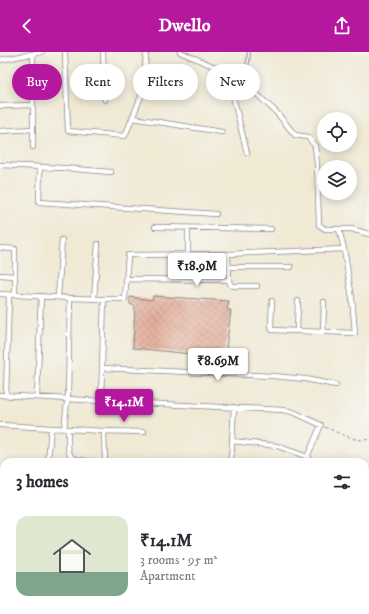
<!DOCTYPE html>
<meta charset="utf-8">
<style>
:root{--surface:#fff;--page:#f2f2f3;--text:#2b2b33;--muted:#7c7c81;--accent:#b5179e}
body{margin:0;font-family:"IM FELL DW Pica",serif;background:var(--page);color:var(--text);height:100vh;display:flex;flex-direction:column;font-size:15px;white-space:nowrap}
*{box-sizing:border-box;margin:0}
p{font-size:13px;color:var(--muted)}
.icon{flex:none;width:22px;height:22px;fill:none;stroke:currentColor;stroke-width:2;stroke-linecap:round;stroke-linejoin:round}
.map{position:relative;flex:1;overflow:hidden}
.panel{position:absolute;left:0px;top:406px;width:369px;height:156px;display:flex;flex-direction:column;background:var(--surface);border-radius:12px 12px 0 0;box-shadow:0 2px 10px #0003}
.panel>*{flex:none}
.banner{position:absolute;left:12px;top:12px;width:345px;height:36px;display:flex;gap:8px}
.controls{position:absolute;left:317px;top:60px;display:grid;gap:8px}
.controls a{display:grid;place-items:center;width:40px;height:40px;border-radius:50%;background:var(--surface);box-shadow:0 2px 10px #0003;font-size:20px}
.price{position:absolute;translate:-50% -34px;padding:0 9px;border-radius:4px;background:#fff;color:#222;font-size:13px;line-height:26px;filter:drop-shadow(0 1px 2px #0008)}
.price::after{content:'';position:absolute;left:50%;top:24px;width:12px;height:9px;margin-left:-6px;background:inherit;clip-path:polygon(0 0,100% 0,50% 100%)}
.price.current{background:var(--accent);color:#fff}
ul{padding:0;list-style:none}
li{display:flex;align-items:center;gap:12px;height:100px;padding:0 16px}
li span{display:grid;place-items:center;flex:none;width:112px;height:80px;border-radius:12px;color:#555}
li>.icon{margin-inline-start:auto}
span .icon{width:48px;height:48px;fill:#fffc;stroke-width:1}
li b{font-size:17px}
h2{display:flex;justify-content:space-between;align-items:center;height:48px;padding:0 16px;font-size:17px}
.chip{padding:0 14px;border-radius:18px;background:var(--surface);box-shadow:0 2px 10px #0003;font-size:14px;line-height:36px}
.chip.current{background:var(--accent);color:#fff}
header{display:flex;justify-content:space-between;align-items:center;height:52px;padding:0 16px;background:var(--accent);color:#fff;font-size:18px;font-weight:800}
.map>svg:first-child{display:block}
</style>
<header><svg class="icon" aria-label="back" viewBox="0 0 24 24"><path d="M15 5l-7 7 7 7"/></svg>Dwello<svg class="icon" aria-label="share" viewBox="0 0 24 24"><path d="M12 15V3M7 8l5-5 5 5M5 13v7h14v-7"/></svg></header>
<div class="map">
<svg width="369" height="562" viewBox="0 0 369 562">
<defs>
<pattern id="building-cross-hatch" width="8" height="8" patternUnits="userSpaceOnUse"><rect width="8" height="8" fill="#e4ae9b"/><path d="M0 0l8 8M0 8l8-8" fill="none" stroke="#c39586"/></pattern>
</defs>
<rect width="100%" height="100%" fill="#f6f6f2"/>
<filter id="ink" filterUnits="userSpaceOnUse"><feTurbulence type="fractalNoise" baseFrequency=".025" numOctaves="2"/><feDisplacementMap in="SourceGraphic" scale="8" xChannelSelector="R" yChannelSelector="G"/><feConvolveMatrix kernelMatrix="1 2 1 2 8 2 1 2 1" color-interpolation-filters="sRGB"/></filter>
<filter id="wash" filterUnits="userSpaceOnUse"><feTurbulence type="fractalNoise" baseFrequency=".012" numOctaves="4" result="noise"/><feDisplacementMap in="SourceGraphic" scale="16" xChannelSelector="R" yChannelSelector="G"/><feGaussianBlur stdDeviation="0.9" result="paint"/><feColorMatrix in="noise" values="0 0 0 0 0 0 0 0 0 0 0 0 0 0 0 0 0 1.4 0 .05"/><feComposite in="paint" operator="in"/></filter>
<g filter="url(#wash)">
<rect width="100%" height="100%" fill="#f0e9d4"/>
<g id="blocks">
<path fill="url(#building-cross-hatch)" d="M153,244l76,5 -2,9h4l-5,39 -4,1 -2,7 -87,-9 2,-42 -5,-2v-7l22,3z"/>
</g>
</g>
<g filter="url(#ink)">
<use href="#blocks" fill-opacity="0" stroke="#898688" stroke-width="1"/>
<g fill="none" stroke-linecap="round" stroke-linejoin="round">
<defs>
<path id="lane" d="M242,28l6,-18 1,-10"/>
<path id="street" d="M65,0l3,79 57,5 19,-47 2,-37
M103,0l2,48
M180,0l47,20 15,8 35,33 18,22 13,2 7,9 2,18 2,61 6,4h26l18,5
M33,2v93
M0,8l42,-8
M227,20l20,81
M0,54l33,-1
M133,66l89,14
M0,79l33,-2
M0,113l63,3 48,4
M40,115l-1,35 177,12
M155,175l116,2
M339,177l5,20
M0,196l15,1v46
M188,202v-26
M228,215h63
M0,223l15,1
M126,227l103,1 -1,-26
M229,228l1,4 2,2h25
M0,242l70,4
M58,245l4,-57
M94,246l4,-54
M104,247h21l3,-44 100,-1 116,-5 8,49 3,35 -58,-2 1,-30
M272,249l-1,25 1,4 25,1
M323,280l1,-30
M102,316l171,8 32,3 31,6
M0,343l101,6
M6,343l3,-100
M37,345l4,-101
M0,373l104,6 1,31
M64,377l4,-35 2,-96 34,1 -3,102 182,9 10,2 28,13 -16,37
M68,377c0,30 -2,31 30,33
M104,379l40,1
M232,389l45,5 31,11
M48,410l3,-34
M231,410l3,-55
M0,421l4,1
M365,534l4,-6
M104,558v4
M287,558l1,4
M325,558l1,4
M24,562v-4
M57,562v-4
M225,562l11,-1
M344,562l3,-4"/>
</defs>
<use href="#lane" stroke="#898688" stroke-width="4"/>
<use href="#street" stroke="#898688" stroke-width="6"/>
<path stroke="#898688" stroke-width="1" stroke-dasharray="3 3" stroke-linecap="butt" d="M325,375c13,5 30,16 44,12"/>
<use href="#lane" stroke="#fff" stroke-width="2"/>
<use href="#street" stroke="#fff" stroke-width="4.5"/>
</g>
</g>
</svg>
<div class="controls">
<a><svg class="icon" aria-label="locate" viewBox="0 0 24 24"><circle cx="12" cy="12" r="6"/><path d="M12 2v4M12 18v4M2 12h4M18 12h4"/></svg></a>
<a><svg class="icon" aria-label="layers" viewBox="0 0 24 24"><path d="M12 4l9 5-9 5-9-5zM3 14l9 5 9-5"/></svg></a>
</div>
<b class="price" style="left:197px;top:235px">₹18.9M</b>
<b class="price" style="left:218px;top:330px">₹8.69M</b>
<b class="price current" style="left:124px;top:371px">₹14.1M</b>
<div class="banner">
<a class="chip current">Buy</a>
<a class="chip">Rent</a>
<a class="chip">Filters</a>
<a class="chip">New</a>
</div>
<section class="panel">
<h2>3 homes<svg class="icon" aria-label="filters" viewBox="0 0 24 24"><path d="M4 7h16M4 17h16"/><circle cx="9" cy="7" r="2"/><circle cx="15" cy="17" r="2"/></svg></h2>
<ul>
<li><span style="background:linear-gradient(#dfe7d0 70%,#7fa58c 0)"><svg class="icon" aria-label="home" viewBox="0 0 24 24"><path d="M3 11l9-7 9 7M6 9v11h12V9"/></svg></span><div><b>₹14.1M</b><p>3 rooms · 95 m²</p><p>Apartment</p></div></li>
</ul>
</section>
</div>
